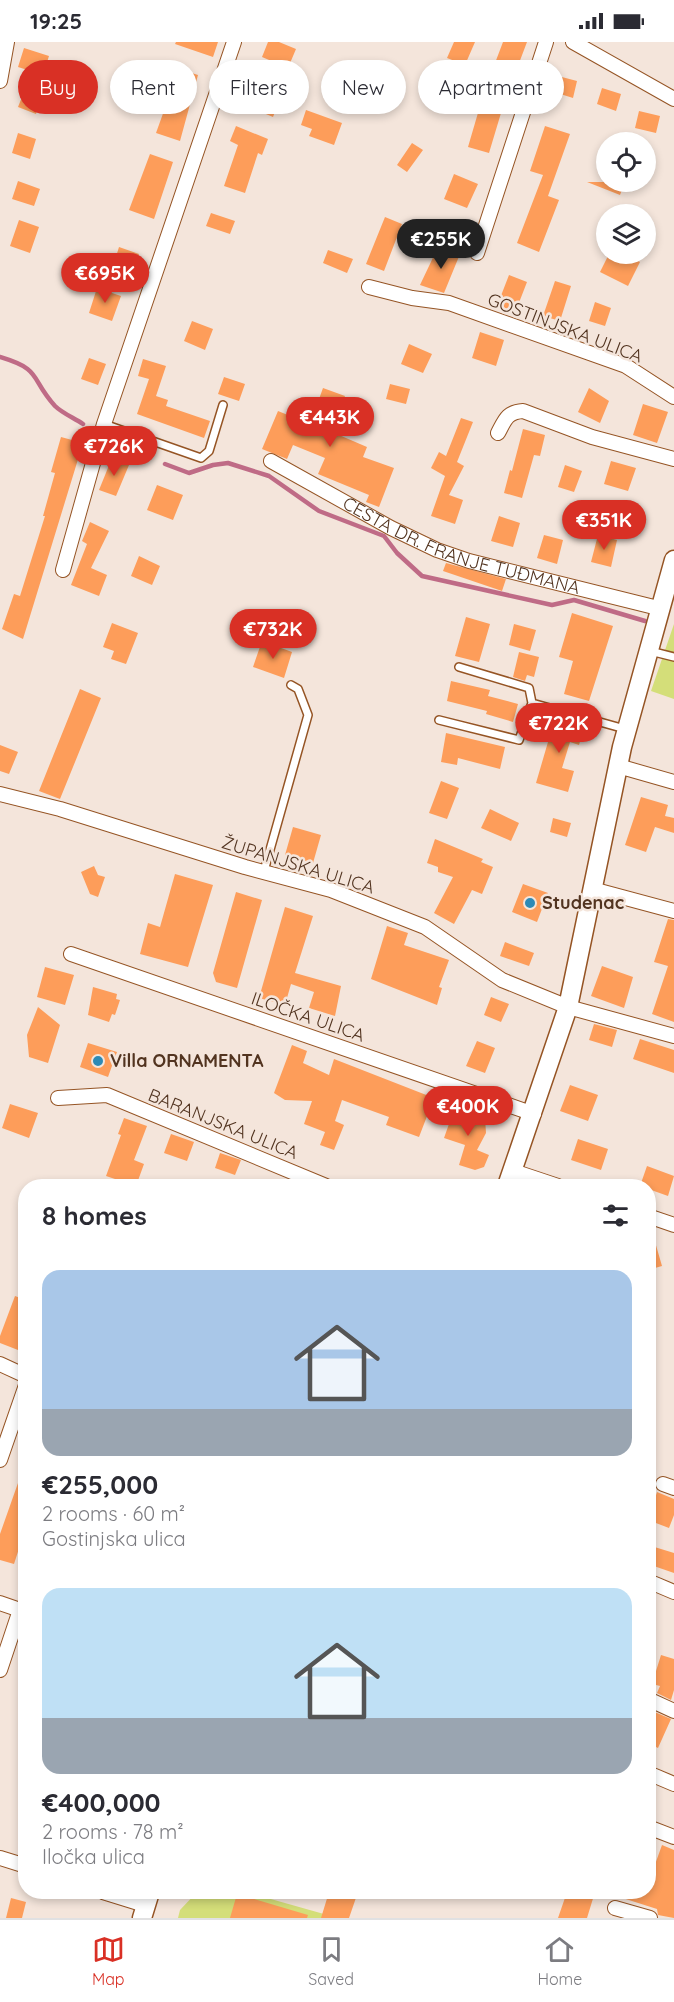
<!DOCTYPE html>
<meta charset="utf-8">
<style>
:root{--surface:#fff;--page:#f2f2f3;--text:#2b2b33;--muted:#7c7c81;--line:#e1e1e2;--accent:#d93025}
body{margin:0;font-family:Quicksand,sans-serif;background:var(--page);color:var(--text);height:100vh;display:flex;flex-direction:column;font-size:22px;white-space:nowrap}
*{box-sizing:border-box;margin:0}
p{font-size:20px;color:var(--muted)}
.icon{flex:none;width:33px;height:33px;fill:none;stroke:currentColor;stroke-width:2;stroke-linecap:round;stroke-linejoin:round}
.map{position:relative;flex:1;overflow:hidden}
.drawer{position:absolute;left:18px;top:1137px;width:638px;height:720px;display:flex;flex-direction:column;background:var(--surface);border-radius:24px;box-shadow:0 3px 9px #0003}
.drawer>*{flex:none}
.banner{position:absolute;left:18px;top:18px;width:639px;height:54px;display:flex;gap:12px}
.controls{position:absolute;left:596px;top:90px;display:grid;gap:12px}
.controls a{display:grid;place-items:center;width:60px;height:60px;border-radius:50%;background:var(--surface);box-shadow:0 3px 9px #0003;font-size:30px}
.price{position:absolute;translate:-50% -51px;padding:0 14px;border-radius:21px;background:var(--accent);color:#fff;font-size:20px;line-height:39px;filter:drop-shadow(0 2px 3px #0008)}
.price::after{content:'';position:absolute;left:50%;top:36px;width:18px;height:14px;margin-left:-9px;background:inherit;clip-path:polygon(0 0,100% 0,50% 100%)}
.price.active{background:#222;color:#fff}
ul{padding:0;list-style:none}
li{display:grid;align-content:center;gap:12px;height:318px;padding:0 24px}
li span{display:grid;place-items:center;height:186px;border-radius:18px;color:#555}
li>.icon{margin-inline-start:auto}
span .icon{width:108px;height:108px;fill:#fffc;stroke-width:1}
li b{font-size:26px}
h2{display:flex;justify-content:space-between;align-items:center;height:72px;padding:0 24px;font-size:26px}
.pill{padding:0 21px;border-radius:27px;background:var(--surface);box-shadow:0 3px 9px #0003;font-size:21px;line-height:54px}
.pill.active{background:var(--accent);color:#fff}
.status{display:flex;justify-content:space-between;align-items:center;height:42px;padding:0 30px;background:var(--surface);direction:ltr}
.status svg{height:16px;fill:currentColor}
.dock{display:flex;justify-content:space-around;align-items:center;height:84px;border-top:2px solid var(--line);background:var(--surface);font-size:16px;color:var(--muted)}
.dock a{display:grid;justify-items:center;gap:3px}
.dock .active{color:var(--accent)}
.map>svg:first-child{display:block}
</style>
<div class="status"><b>19:25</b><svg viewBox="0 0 49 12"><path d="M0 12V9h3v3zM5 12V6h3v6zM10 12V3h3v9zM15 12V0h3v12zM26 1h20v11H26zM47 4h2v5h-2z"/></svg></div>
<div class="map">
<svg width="674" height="1876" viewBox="0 0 674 1876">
<rect width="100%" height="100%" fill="#f4e5db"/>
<path fill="#d4de79" d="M674,582v75l-23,-8z
M197,1850h49l92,26h-160l2,-8z"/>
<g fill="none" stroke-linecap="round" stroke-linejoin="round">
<path stroke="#bf6b86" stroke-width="4.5" d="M0,315c43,13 29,20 55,49 7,7 19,12 28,18
M165,422l24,9 24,-8 15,-2 41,13 50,35 65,25 13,17 25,23 130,29 22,-5 71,21"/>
</g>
<path fill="#fd9d5a" d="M176,0h42l-5,15 -38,-13z
M268,0h11l17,7 -8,19 -26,-11z
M454,0h21l-10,23 -18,-7z
M503,0h24l-14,37 -21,-8z
M24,6l25,8 -6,19 -25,-8z
M431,26l19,7 -6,18 -19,-6z
M179,27l19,6 -18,66 -24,-8z
M558,34l19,5 -4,17 -19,-6z
M353,38l26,10 -8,21 -27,-10z
M602,46l19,6 -5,17 -19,-7z
M255,47l25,10 -7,18 -31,-13 6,-13 6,2z
M24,50l17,7 -5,15 -18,-7z
M480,64l21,7 -12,40 -21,-6z
M306,68l36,13 -8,22 -25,-9 3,-7 -11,-4z
M639,69l21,5 -4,17 -21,-5z
M236,84l32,13 -6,16 -4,-2 -13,40 -21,-7 14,-41 -8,-4z
M545,84l25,8 -22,62 11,4 -20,52 -22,-9 26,-68 -13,-4z
M18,91l18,6 -6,20 -18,-6z
M412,101l11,7 -16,22 -10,-7z
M150,112l23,8 -19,57 -25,-9z
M454,132l24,10 -11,24 -23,-9z
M18,139l22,8 -6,17 -22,-7z
M587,140h38l-5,13z
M211,171l24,8 -5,13 -24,-8z
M385,175l17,7 -18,47 -18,-7z
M19,178l20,7 -9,26 -20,-7z
M439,203l21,9 -16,39 -24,-8z
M119,205l20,7 -5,15 -20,-6z
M328,208l25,9 -6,14 -24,-10z
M609,212h14l17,8 -12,24 -28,-14z
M509,233l18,7 -12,31 -18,-7z
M555,239l16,5 -11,35 -17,-5z
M97,246l24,8 -9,25 -23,-8z
M595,260l16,6 -6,18 -16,-5z
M192,279l21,8 -8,21 -21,-9z
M480,290l24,8 -8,26 -24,-8z
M409,302l23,10 -9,19 -22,-9z
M89,316l17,6 -8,21 -17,-6z
M143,317l23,7 -10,30 12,4 -2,6 44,15 -6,17 -67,-24 12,-35 -11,-3z
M224,335l21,7 -6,17 -21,-7z
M390,342l20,5 -4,15 -20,-5z
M323,346l22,8 -13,36 35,15 -4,10 31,11 -15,39 -13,-5 3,-7 -51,-21 7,-16 -32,-13 -6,14 -25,-10 16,-38 32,13z
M589,346l20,13 -9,22 -22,-11z
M643,362l25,8 -11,31 -24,-8z
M461,376l12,4 -16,40 7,4 -15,29 14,5 -8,24 -24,-8 14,-40 -14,-8 8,-16 7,4z
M523,387l22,6 -5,21 -6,-1 -12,43 -18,-5 6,-23 2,1z
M61,395l22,6 -60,196 -21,-10 12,-35 6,2 25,-80h-2l12,-43 -4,-1z
M112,416l17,7 -13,31 -17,-6z
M611,419l25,7 -8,23 -24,-7z
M565,423l17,6 -8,21 -16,-5z
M157,443l26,10 -10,25 -26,-10z
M499,474l21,7 -7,24 -22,-6z
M90,480l19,9 -18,37 16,7 -8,21 -28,-11 16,-41 -5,-3z
M544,493l19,5 -6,24 -20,-6z
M598,493l19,5 -6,27 -20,-5z
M139,514l21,10 -8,19 -21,-9z
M446,521l60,16 -4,12 -59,-20z
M572,571l41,13 -24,75 -25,-7 9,-33 -14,-4z
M466,575l24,7 -11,38 -24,-6z
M112,581l26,10 -12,31 -15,-5 3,-8 -11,-4z
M514,582l22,6 -6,21 -21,-6z
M262,599l30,11 -8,26 -31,-11z
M519,610l20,5 -5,20 -7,-2 -2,6 -12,-4z
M451,639l39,9 -2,6 30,8 -5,18 -27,-8 1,-3 -40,-10z
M80,647l21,9 -41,101 -21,-8z
M565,676l20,6 -6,21 -9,-3 -8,26 12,3 -6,21 -32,-9 12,-41 -8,-2 4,-15 18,5z
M446,691l59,14 -5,22 -42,-11 -1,7 -16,-3z
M0,703l18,7 -9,22 -9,-3z
M441,739l18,7 -12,31 -18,-6z
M641,755l27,8 -3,11 9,2v15l-19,-6 -9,25 -21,-7z
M490,767l29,14 -8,18 -30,-13z
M553,776l18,5 -4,14 -17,-5z
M293,785l28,8 -8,28 -28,-8z
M435,797l48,20 -2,3 12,5 -11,27 -10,-4 -18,34 -20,-11 19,-36 -15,-5v-5l-11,-4z
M94,824l4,9 7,2 -7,20 -8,-3 -9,-22z
M175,832l38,11 -25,82 -48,-13 8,-31 12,4z
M523,842l25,9 -11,29 -25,-10z
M236,850l26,8 -25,88 -21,-6 -3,-9z
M285,865l28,9 -18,57 46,13 -6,30 -26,-8 5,-16 -23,-8 -6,21 -26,-7z
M668,877l6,1v102l-22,-8 16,-48 -14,-4z
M387,884l21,7 -4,12 45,15 -10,27 3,1 -5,17 -66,-26z
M505,900l29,11 -5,13 -29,-10z
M602,924l31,11 -9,31 -33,-12z
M45,925l29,8 -9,30 -28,-8z
M93,945l24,7 -1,5 4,1 -5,15 -3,-1 -3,8 -21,-7z
M491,955l18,7 -8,18 -17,-7z
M38,965l22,18 -12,38 -19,-6 -2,-22z
M594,982l23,6 -5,17 -23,-7z
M640,997l34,11v23l-41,-14z
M477,999l18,7 -10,25 -19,-7z
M88,1001l29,9 -9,25 -28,-10z
M292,1003l15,6 -4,12 26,12 5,-16 100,39 -15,39 -33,-12 3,-8 -47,-17 -7,21 9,4 -10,25 -14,-5 5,-13 -21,-8 8,-23 -27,-1 -11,-7z
M570,1043l28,10 -10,26 -28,-10z
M10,1062l28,9 -9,25 -27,-10z
M455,1065l30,11 1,15 -9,17 12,5 -5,12 -9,3 -16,-5 6,-20 -21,-7z
M124,1076l23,8 -13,34 10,4 -8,22 -30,-10 15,-41 -3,-1z
M171,1092l23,8 -7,19 -23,-8z
M578,1097l30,10 -7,21 -30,-10z
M220,1111l21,7 -6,15 -20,-7z
M647,1124l27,10 -6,20 -28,-10z
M648,1186h3l11,38 -14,4z
M15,1254l11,4v30l-8,20 -18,-7v-7z
M24,1424l2,61 -12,37 -14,-4v-26z
M657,1450l17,7v16l-5,13 -21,-8z
M648,1503l26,8v20l-26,-9z
M661,1613l13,4v31l-3,10 -14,-7 3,-7 -8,-2z
M650,1668l21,9 -13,29 -10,-5z
M662,1803l12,5v68l-16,-3 -1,-6 -47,-15v-2h38v-8z
M329,1850h29l-9,26h-28z
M567,1850h28l-8,26h-29z
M237,1852l71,21 -1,3h-77z
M11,1856l15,4 -4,16h-16z"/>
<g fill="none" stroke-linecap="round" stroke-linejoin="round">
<defs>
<path id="service" d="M104,382l97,34 8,-7 14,-46
M650,609l24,6
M532,661l93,26
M439,678l80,20 13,-37 -3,-15 -70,-21
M264,829l44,-156 -10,-26 -7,-4"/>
<g id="minor">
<path d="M573,0l101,57"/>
<path d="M0,39l7,-39"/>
<path d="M477,211l69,-211"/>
<path d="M369,245l43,11 37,5 177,63 48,31"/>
<path d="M498,391c7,-13 9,-21 25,-22l69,26 82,22"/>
<path id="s1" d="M271,419l120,67 46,22 32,11 193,48"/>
<path d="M63,528l41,-146 130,-382"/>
<path d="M618,724l56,16"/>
<path d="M0,752l60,15 185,58 86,23 94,37 77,53 66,27 106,29"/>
<path d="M592,847l82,22"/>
<path d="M71,912l463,160"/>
<path d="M58,1056l49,-3 219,91"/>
<path d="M513,1129l45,15"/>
<path d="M648,1174l26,9"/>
<path d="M648,1294v8"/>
<path d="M0,1322l26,12"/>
<path d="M0,1418l26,-75"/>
<path d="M663,1442l11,4"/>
<path d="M648,1539l26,11"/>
<path d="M0,1561l26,9"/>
<path d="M0,1628l20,-60"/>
<path d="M648,1657l26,12"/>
<path d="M648,1731l26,11"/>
<path d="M648,1785l26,10"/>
<path d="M0,1816l26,8"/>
<path d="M103,1850l42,13"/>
<path d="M615,1866l35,10"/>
</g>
<path id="secondary" d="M507,1144l61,-179 54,-260 52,-187
M142,1876l8,-26"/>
</defs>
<use href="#service" stroke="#955424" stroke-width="10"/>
<use href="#minor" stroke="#955424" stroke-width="16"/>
<use href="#secondary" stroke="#955424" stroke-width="21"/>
<use href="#service" stroke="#fff" stroke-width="7"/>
<use href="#minor" stroke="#fff" stroke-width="14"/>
<use href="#secondary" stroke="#fff" stroke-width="18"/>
</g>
<g fill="#2d8ab6" stroke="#f4e5db" stroke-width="2">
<circle cx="530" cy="861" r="6"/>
<circle cx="98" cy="1019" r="6"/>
</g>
<g text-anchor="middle" stroke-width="5" stroke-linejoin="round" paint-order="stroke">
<g font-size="18" fill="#523420" stroke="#f4e5db">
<text transform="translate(565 286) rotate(21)" y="6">GOSTINJSKA ULICA</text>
<text dy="6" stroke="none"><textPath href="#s1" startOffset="210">CESTA DR. FRANJE TUĐMANA</textPath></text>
<text transform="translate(298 823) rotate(17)" y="6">ŽUPANJSKA ULICA</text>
<text transform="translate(308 975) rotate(19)" y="6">ILOČKA ULICA</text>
<text transform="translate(223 1082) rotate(22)" y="6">BARANJSKA ULICA</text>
</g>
<g font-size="18" font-weight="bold" fill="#523420" stroke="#f4e5db" text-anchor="start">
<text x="542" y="867">Studenac</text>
<text x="110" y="1025">Villa ORNAMENTA</text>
</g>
</g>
</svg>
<div class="controls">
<a><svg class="icon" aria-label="locate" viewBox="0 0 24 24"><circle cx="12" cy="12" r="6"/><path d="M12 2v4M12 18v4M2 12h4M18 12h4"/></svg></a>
<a><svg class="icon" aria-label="layers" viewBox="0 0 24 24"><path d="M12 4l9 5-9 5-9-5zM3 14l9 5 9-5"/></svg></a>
</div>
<b class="price active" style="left:441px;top:228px">€255K</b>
<b class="price" style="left:105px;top:262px">€695K</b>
<b class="price" style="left:330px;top:406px">€443K</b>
<b class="price" style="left:114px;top:435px">€726K</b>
<b class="price" style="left:604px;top:509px">€351K</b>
<b class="price" style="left:273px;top:618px">€732K</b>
<b class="price" style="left:559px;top:712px">€722K</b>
<b class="price" style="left:468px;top:1095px">€400K</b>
<div class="banner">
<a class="pill active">Buy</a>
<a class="pill">Rent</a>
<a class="pill">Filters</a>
<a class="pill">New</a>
<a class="pill">Apartment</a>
</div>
<section class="drawer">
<h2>8 homes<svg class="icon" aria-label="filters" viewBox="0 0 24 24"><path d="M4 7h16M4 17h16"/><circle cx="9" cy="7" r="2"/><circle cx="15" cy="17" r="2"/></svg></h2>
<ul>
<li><span style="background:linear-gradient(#a9c7e8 75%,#9aa5b1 0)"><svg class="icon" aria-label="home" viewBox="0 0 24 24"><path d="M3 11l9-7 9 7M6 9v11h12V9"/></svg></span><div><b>€255,000</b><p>2 rooms · 60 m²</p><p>Gostinjska ulica</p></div></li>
<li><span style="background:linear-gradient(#bfe0f5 70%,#9aa5b1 0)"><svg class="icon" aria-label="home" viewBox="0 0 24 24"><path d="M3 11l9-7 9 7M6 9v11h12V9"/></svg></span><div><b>€400,000</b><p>2 rooms · 78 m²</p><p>Iločka ulica</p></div></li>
</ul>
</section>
</div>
<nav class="dock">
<a class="active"><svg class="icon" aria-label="map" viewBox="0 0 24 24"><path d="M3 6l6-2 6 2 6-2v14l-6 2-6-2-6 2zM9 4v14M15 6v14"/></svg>Map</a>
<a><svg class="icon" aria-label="saved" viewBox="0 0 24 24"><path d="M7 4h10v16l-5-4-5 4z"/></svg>Saved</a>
<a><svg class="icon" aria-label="home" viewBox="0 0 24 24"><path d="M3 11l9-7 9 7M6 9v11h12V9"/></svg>Home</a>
</nav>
